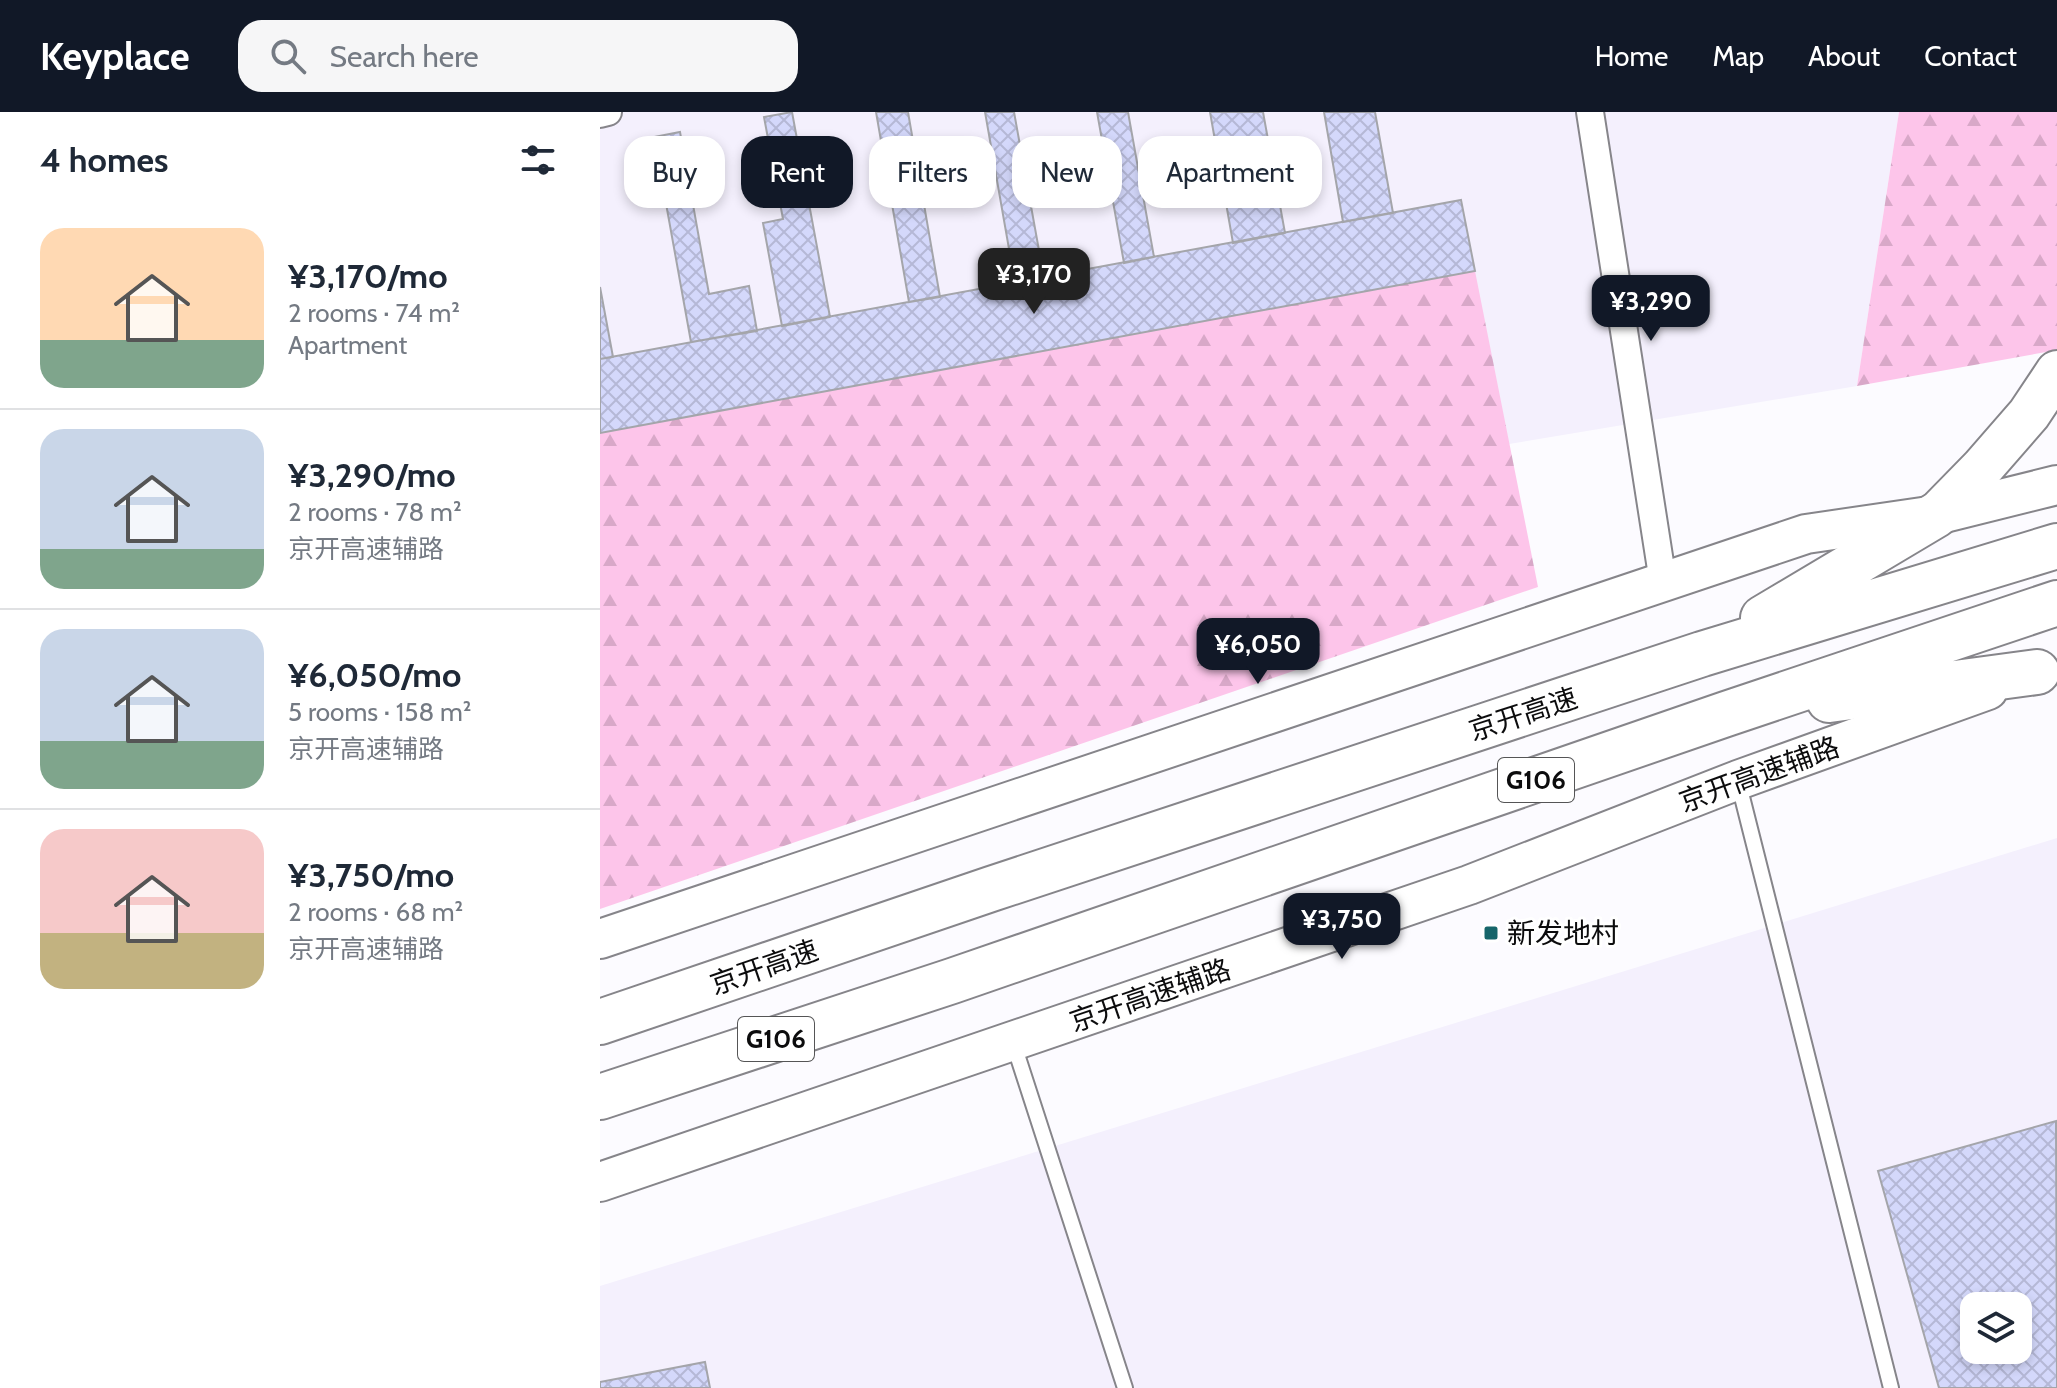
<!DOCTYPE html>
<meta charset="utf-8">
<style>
:root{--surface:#fff;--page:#f6f6f7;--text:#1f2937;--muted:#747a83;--line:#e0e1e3;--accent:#111827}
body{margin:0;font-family:Cabin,"Noto Sans SC",sans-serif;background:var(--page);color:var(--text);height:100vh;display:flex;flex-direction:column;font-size:30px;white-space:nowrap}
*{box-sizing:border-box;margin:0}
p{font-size:26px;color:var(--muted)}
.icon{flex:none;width:44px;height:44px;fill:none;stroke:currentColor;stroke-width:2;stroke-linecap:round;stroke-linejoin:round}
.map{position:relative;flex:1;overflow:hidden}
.details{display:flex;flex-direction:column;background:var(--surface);width:600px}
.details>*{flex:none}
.guide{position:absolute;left:24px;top:24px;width:760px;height:72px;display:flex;gap:16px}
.tools{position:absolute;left:1360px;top:1180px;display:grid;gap:16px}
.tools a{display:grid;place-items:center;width:72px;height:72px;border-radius:16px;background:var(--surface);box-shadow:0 4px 12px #0003;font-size:40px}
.price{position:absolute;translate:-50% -68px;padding:0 18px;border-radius:16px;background:var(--accent);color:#fff;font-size:26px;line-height:52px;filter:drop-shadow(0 2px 4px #0008)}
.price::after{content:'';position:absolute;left:50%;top:48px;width:24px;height:18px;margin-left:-12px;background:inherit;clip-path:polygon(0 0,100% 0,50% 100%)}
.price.current{background:#222;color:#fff}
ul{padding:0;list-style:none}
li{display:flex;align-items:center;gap:24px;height:200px;padding:0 40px}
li+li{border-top:2px solid var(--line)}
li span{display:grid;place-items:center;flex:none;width:224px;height:160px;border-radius:24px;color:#555}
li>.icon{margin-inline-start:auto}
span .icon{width:96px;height:96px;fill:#fffc;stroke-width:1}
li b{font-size:34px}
h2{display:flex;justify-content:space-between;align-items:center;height:96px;padding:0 40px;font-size:34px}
.tag{padding:0 28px;border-radius:24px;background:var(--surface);box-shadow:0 4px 12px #0003;font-size:28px;line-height:72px}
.tag.current{background:var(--accent);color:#fff}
header{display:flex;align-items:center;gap:48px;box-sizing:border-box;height:112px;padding:0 40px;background:var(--accent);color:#fff}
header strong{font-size:38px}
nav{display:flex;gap:44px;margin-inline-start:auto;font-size:28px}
.search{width:560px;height:72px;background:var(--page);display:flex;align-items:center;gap:20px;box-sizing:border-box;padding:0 28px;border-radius:24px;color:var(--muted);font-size:30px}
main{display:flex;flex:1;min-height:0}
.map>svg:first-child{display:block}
</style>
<header>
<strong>Keyplace</strong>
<div class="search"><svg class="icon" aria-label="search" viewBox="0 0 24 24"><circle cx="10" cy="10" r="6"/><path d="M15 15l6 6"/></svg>Search here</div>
<nav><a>Home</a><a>Map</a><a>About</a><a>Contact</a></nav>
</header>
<main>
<section class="details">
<h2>4 homes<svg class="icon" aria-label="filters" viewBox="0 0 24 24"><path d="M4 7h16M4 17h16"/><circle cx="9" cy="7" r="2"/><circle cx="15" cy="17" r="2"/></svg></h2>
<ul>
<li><span style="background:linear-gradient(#ffd9b3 70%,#7fa58c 0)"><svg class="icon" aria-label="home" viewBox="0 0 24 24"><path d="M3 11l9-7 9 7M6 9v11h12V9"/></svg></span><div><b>¥3,170/mo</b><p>2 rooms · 74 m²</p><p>Apartment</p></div></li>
<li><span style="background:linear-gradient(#c9d6e8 75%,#7fa58c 0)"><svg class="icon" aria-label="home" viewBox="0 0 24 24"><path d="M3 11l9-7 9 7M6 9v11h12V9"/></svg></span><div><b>¥3,290/mo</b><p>2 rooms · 78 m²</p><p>京开高速辅路</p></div></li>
<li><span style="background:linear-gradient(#c9d6e8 70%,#7fa58c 0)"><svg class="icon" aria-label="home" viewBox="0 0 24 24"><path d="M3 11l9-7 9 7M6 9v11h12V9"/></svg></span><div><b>¥6,050/mo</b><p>5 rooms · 158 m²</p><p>京开高速辅路</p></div></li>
<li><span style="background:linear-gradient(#f6c9c9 65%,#c2b280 0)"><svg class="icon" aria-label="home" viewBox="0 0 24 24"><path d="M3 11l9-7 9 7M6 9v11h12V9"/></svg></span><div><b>¥3,750/mo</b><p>2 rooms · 68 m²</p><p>京开高速辅路</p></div></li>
</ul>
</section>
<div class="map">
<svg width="1457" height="1276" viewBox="0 0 1457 1276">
<defs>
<pattern id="forest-firs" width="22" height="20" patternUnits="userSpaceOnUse" patternTransform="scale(2)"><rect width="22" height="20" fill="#fdc5ea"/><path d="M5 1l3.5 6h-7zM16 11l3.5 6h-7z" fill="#d8a8c8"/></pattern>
<pattern id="building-cross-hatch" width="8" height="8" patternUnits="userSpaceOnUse" patternTransform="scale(2)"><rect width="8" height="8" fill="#d4d8fb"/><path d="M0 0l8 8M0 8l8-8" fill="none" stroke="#b5b8d6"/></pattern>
</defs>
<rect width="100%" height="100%" fill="#fcfbff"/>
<path fill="#f4f0fd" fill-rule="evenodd" d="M0,0h1299l-42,274 -348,58 -35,-173 -874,162z
M1457,726v550h-1457v-102zM1374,1194h44v44h-44z"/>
<path fill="url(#forest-firs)" d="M1299,0h158v238l-200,36z
M875,159l63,316 -938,322v-476z"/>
<path fill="url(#building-cross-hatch)" stroke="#a4a5aa" stroke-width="2" fill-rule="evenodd" d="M192,0l38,205 -48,9 -19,-103 20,-4 -19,-102z
M276,0h32l32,185 -31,5z
M385,0h29l30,166 -29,5z
M497,0h31l26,145 -30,6z
M610,0h53l22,121 -52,10z
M724,0h51l18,101 -50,9z
M80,20l29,162 40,-8 8,45 -66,11 -37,-205z
M861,88l14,71 -875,162v-74z
M0,175l13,70 -13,2z
M1456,1009l1,267h-118l-61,-217zM1374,1194h44v44h-44z
M105,1250l5,26h-110v-6z"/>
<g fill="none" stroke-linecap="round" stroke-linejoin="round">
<defs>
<path id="service" d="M1138,669l153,607
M413,930l112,346"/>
<path id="minor" d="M990,0l73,470
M0,2l8,-2"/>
<path id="secondary" d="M0,827l1206,-405 130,-19 121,-30
M0,1070l869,-297 269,-105 250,-90"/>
<path id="primary" d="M1336,403l46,-47 47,-54 28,-42"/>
<path id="motorway" d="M1163,506l173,-103
M1229,588l208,-28
M0,910l391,-133 711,-235 355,-108
M0,985l352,-116 774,-267 331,-111"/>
</defs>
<use href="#service" stroke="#86858a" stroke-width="18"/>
<use href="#minor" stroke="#86858a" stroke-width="30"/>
<use href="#secondary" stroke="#86858a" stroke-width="42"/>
<use href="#primary" stroke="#86858a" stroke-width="46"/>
<use href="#motorway" stroke="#86858a" stroke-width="48"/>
<use href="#service" stroke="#fff" stroke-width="14"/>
<use href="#minor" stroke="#fff" stroke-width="26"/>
<use href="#secondary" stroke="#fff" stroke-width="38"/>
<use href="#primary" stroke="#fff" stroke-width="42"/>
<use href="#motorway" stroke="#fff" stroke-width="44"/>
</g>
<rect fill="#16656a" stroke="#fff" stroke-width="3" x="883" y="813" width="16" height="16" rx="4"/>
<g text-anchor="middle" stroke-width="6" stroke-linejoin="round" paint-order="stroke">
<g fill="#fff" stroke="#555556" stroke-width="2">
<rect x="898" y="646" width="76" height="44" rx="6"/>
<rect x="138" y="905" width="76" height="44" rx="6"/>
</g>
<g font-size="26" font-weight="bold" fill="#0c0c0d">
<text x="936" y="677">G106</text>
<text x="176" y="936">G106</text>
</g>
<g font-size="28" fill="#0c0c0d" stroke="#fff">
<text transform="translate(923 602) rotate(-18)" y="10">京开高速</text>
<text transform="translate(1159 662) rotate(-20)" y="10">京开高速辅路</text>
<text transform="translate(164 855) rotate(-19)" y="10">京开高速</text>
<text transform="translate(550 883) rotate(-19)" y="10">京开高速辅路</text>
</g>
<g font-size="28" fill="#0c0c0d" stroke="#fff" text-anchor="start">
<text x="907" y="831">新发地村</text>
</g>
</g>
</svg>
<div class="tools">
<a><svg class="icon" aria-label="layers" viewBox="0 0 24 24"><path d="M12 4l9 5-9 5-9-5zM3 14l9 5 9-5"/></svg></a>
</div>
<b class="price current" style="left:434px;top:204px">¥3,170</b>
<b class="price" style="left:1051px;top:231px">¥3,290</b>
<b class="price" style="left:658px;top:574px">¥6,050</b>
<b class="price" style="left:742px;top:849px">¥3,750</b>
<div class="guide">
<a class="tag">Buy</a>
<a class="tag current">Rent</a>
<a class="tag">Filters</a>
<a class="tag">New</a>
<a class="tag">Apartment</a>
</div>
</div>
</main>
